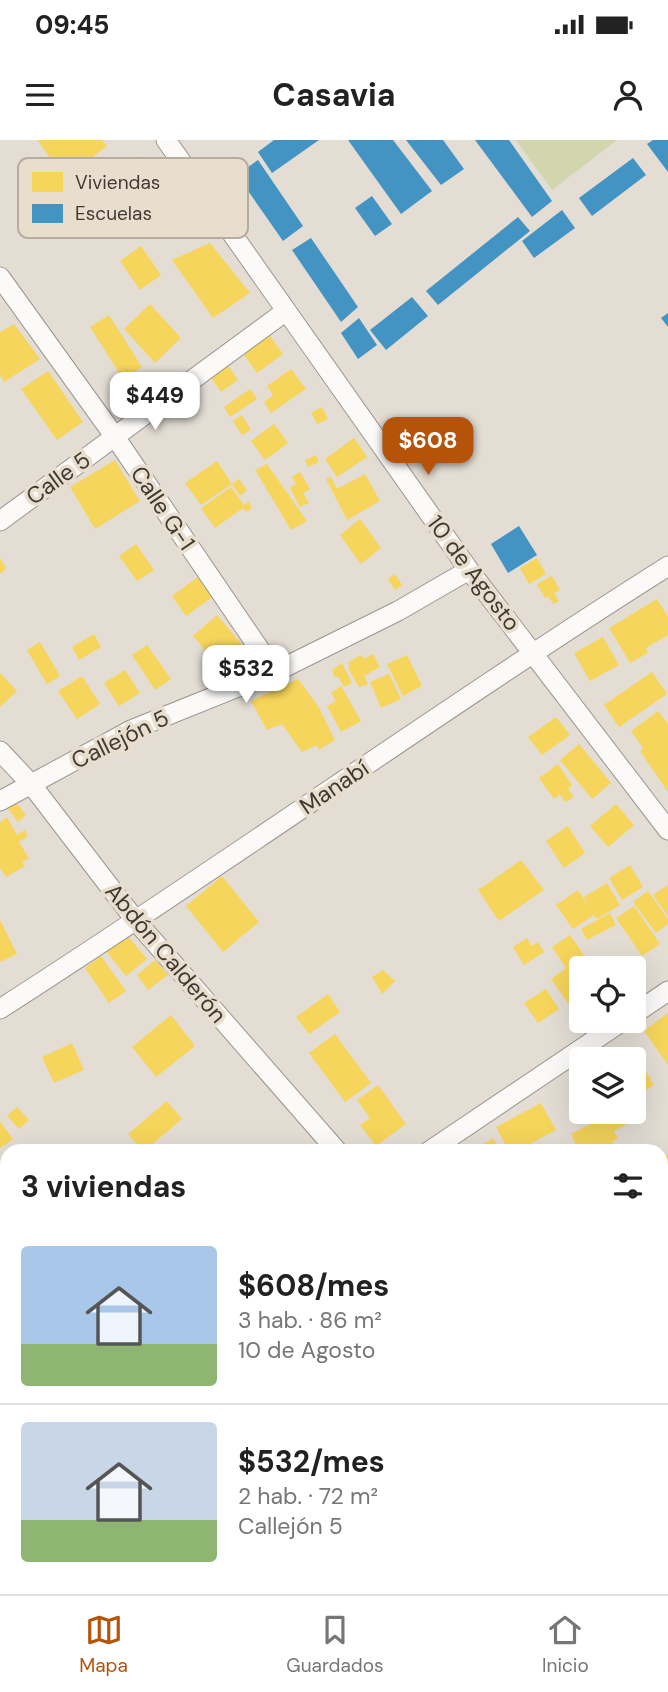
<!DOCTYPE html>
<html lang="es">
<meta charset="utf-8">
<style>
:root{--surface:#fff;--page:#f2f2f2;--text:#222;--muted:#767676;--line:#e0e0e0;--accent:#b45309}
body{margin:0;font-family:"DM Sans",sans-serif;background:var(--page);color:var(--text);height:100vh;display:flex;flex-direction:column;font-size:26px;white-space:nowrap}
*{box-sizing:border-box;margin:0}
p{font-size:23px;color:var(--muted)}
.icon{flex:none;width:38px;height:38px;fill:none;stroke:currentColor;stroke-width:2;stroke-linecap:round;stroke-linejoin:round}
.map{position:relative;flex:1;overflow:hidden}
.details{position:absolute;left:0px;top:1004px;width:668px;height:450px;display:flex;flex-direction:column;background:var(--surface);border-radius:21px 21px 0 0;box-shadow:0 7px 28px #0002}
.details>*{flex:none}
.buttons{position:absolute;left:569px;top:816px;display:grid;gap:14px}
.buttons a{display:grid;place-items:center;width:77px;height:77px;border-radius:7px;background:var(--surface);box-shadow:0 7px 28px #0002;font-size:35px}
.price{position:absolute;translate:-50% -60px;padding:0 16px;border-radius:14px;background:#fff;color:#222;font-size:23px;line-height:46px;filter:drop-shadow(0 2px 4px #0008)}
.price::after{content:'';position:absolute;left:50%;top:42px;width:21px;height:16px;margin-left:-10px;background:inherit;clip-path:polygon(0 0,100% 0,50% 100%)}
.price.selected{background:var(--accent);color:#fff}
ul{padding:0;list-style:none}
li{display:flex;align-items:center;gap:21px;height:175px;padding:0 21px}
li+li{border-top:2px solid var(--line)}
li span{display:grid;place-items:center;flex:none;width:196px;height:140px;border-radius:7px;color:#555}
li>.icon{margin-inline-start:auto}
span .icon{width:84px;height:84px;fill:#fffc;stroke-width:1}
li b{font-size:30px}
h2{display:flex;justify-content:space-between;align-items:center;height:84px;padding:0 21px;font-size:30px}
.status{display:flex;justify-content:space-between;align-items:center;height:49px;padding:0 35px;background:var(--surface);direction:ltr}
.status svg{height:19px;fill:currentColor}
header{display:flex;justify-content:space-between;align-items:center;height:91px;padding:0 21px;background:var(--surface);font-size:32px;font-weight:700}
.dock{display:flex;justify-content:space-around;align-items:center;height:98px;border-top:2px solid var(--line);background:var(--surface);font-size:19px;color:var(--muted)}
.dock a{display:grid;justify-items:center;gap:4px}
.dock .selected{color:var(--accent)}
.map>svg:first-child{display:block}
</style>
<div class="status"><b>09:45</b><svg viewBox="0 0 49 12"><path d="M0 12V9h3v3zM5 12V6h3v6zM10 12V3h3v9zM15 12V0h3v12zM26 1h20v11H26zM47 4h2v5h-2z"/></svg></div>
<header><svg class="icon" aria-label="menu" viewBox="0 0 24 24"><path d="M4 6h16M4 12h16M4 18h16"/></svg>Casavia<svg class="icon" aria-label="person" viewBox="0 0 24 24"><circle cx="12" cy="8" r="4"/><path d="M4 21q1-7 8-7t8 7"/></svg></header>
<div class="map">
<svg width="668" height="1454" viewBox="0 0 668 1454">
<rect width="100%" height="100%" fill="#e3ddd4"/>
<path fill="#d1d6ae" d="M516,0h101l-65,50z"/>
<path fill="#f6d55c" d="M37,0h65l5,6 -42,32z
M141,16l50,47 -46,37 -42,-50z
M210,103l40,50 -37,25 -41,-58z
M141,106l20,29 -21,15 -20,-29z
M150,164l31,34 -26,25 -31,-34z
M109,175l33,52 -19,12 -33,-52z
M14,184l26,35 -36,23 -4,-7v-43z
M268,193l15,21 -26,19 -15,-21z
M227,224l11,16 -17,12 -11,-16z
M291,229l15,20 -35,24 -7,-11 9,-7 -6,-9z
M48,231l35,51 -26,18 -36,-51z
M250,249l7,10 -27,18 -6,-10z
M322,267l6,12 -11,5 -6,-11z
M242,275l9,15 -9,5 -9,-14z
M274,284l14,19 -23,17 -14,-19z
M354,298l13,19 -30,20 -12,-18z
M316,315l3,7 -11,5 -3,-7z
M115,320l25,41 -45,28 -25,-42z
M217,321l15,23 -31,21 -16,-22z
M267,324l40,57 -16,9 -36,-60z
M300,332l10,17 -7,4 6,10 -9,4 -10,-19 6,-4 -4,-7z
M365,334l15,27 -33,19 -21,-41 5,-2 6,12z
M239,339l8,11 -7,6 -8,-12z
M231,347l13,18 5,-3 3,6 -6,4 -3,-4 -28,20 -14,-20z
M360,379l21,29 -20,16 -21,-29z
M136,404l18,26 -17,11 -18,-25z
M0,418l6,10 -6,6z
M537,418l9,16 -17,10 -9,-16z
M395,434l7,11 -7,5 -7,-11z
M199,436l15,20 -28,20 -14,-20z
M552,436l8,14 -6,3 5,8 -6,3 -5,-8 -3,2 -8,-14z
M657,459l11,18v18l-22,13 2,5 -18,10 -21,-35z
M217,475l32,38 -24,21 -32,-38z
M94,494l7,13 -22,13 -7,-13z
M603,497l16,28 -29,16 -16,-28z
M40,502l20,34 -13,8 -20,-34z
M147,505l24,34 -16,11 -23,-35z
M373,514l7,13 -16,9 4,8 -9,3 -11,-19 2,-1 -2,-5 13,-7 3,4z
M407,515l15,31 -19,10 -16,-32z
M342,523l10,20 -8,4 -6,-11 -3,2 -3,-8z
M125,530l15,23 -21,13 -15,-23z
M652,532l15,22 -48,33 -15,-22z
M0,533l17,18 -17,16z
M389,534l12,25 -20,9 -11,-26z
M82,536l18,28 -23,15 -19,-28z
M298,539l20,27 17,34 -16,10 -2,-5 -15,7 -20,-28 -15,6 -16,-29z
M341,546l20,35 -20,11 -14,-26 9,-5 -5,-8z
M658,571l10,13v68l-28,-41 3,-3 -12,-17z
M556,577l14,18 -28,20 -14,-18z
M579,604l32,39 -19,16 -32,-39z
M558,624l14,21 -4,4 6,8 -9,5 -5,-8 -6,5 -15,-21z
M15,661l11,14 -8,7 -11,-15z
M616,664l18,21 -26,22 -18,-21z
M7,677l10,18 8,-5 3,6 -9,6 10,16 -7,4 3,4 -19,11 -6,-9v-46z
M568,686l17,27 -21,15 -18,-27z
M521,720l23,30 -45,31 -21,-31z
M630,725l13,22 -21,13 -13,-22z
M222,736l37,46 -36,30 -37,-46z
M607,743l13,22 -23,14 -3,-4 -21,14 -17,-24 22,-15 10,16 -4,-9z
M668,745v31l-15,-21z
M648,751l20,28v5l-12,9 -23,-31z
M634,766l26,38 -18,12 -26,-38z
M610,773l6,12 -29,15 -6,-11z
M0,780l17,34 -17,8z
M127,795l20,24 -21,17 -20,-25z
M570,795l23,33h-12v36l-8,6 -22,-31 15,-11 -14,-21z
M527,798l5,8 6,-4 6,10 -20,13 -11,-18z
M101,816l25,35 -17,12 -24,-35z
M155,820l13,15 -20,15 -11,-15z
M383,830l12,11 -13,13 -10,-17z
M546,849l13,20 -21,14 -14,-20z
M328,854l12,18 -31,22 -13,-17z
M668,873v52l-24,-34z
M171,875l24,31 -39,31 -24,-30z
M335,894l36,49 -26,19 -36,-49z
M72,903l12,27 -30,13 -12,-26z
M633,910l21,35 -20,12v-38h-16z
M378,945l28,39 -30,22 -16,-21 10,-7 -13,-18z
M167,961l15,18 -39,33 -15,-18z
M541,963l15,27 -41,22h-6l-13,-25z
M17,967l12,13 -10,9 -12,-13z
M615,971h11l5,11 -17,9 4,8 -6,3 5,10h-23l-3,-8 -12,6 -8,-16z
M0,981l13,18 -13,9z
M493,998l8,14h-31z
M668,1014v58l-6,-9v-44z
M5,1162l2,24 -7,6v-25z
M668,1169v22l-6,-9v-9z
M7,1188v14l-7,6v-14z
M7,1326v38l-4,4 -3,-3v-32z
M0,1375l7,7v5l-7,7z
M7,1396v52l-7,-10v-37z
M662,1442l2,4 -8,8h-35l-6,-7h47z"/>
<path fill="#4393c3" d="M274,0h45l-47,33 -14,-21z
M348,0h45l39,51 -31,23z
M406,0h37l21,29 -23,16z
M475,0h34l43,61 -20,16z
M653,0h15v32l-21,-28z
M633,18l13,17 -54,41 -13,-18z
M258,20l45,66 -20,15 -46,-66z
M372,56l20,28 -17,12 -20,-28z
M562,70l13,18 -41,30 -12,-17z
M518,77l12,14 -92,74 -12,-14z
M311,98l47,69 -17,15 -49,-72z
M412,157l16,19 -42,34 -16,-20z
M668,173v14l-7,-9z
M359,178l18,27 -19,14 -17,-26z
M519,386l18,29 -29,18 -17,-29z"/>
<g fill="none" stroke-linecap="round" stroke-linejoin="round">
<defs>
<path id="minor" d="M166,0l303,430 199,260
M0,137l115,160 160,235
M0,381l286,-210
M0,611l31,33 105,137 202,231
M0,661l131,-71 144,-58 123,-61 71,-41
M0,869c225,-144 442,-300 668,-443
M634,874l34,-23
M428,1012l196,-132
M662,1153l6,-5
M0,1258l7,7
M0,1293l7,-5
M662,1402l6,7
M166,1447l6,7
M273,1454l9,-7"/>
</defs>
<use href="#minor" stroke="#9a958e" stroke-width="21"/>
<use href="#minor" stroke="#fbfaf9" stroke-width="19"/>
</g>
<g text-anchor="middle" stroke-width="7" stroke-linejoin="round" paint-order="stroke">
<g font-size="23" fill="#3f3b34" stroke="#e9dece">
<text transform="translate(58 338) rotate(-36)" y="8">Calle 5</text>
<text transform="translate(163 368) rotate(56)" y="8">Calle G-1</text>
<text transform="translate(474 433) rotate(53)" y="8">10 de Agosto</text>
<text transform="translate(120 599) rotate(-26)" y="8">Callejón 5</text>
<text transform="translate(334 647) rotate(-34)" y="8">Manabí</text>
<text transform="translate(166 813) rotate(50)" y="8">Abdón Calderón</text>
</g>
</g>
<rect x="18" y="18" width="230" height="80" rx="10" fill="#e9dece" stroke="#b6ada0" stroke-width="2"/>
<rect x="32" y="32" width="31" height="20" fill="#f6d55c"/>
<rect x="32" y="64" width="31" height="19" fill="#4393c3"/>
<g font-size="19" fill="#3f3b34">
<text x="75" y="49">Viviendas</text>
<text x="75" y="80">Escuelas</text>
</g>
</svg>
<div class="buttons">
<a><svg class="icon" aria-label="locate" viewBox="0 0 24 24"><circle cx="12" cy="12" r="6"/><path d="M12 2v4M12 18v4M2 12h4M18 12h4"/></svg></a>
<a><svg class="icon" aria-label="layers" viewBox="0 0 24 24"><path d="M12 4l9 5-9 5-9-5zM3 14l9 5 9-5"/></svg></a>
</div>
<b class="price" style="left:155px;top:292px">$449</b>
<b class="price selected" style="left:428px;top:337px">$608</b>
<b class="price" style="left:246px;top:565px">$532</b>
<section class="details">
<h2>3 viviendas<svg class="icon" aria-label="filters" viewBox="0 0 24 24"><path d="M4 7h16M4 17h16"/><circle cx="9" cy="7" r="2"/><circle cx="15" cy="17" r="2"/></svg></h2>
<ul>
<li><span style="background:linear-gradient(#a9c7e8 70%,#8fb573 0)"><svg class="icon" aria-label="home" viewBox="0 0 24 24"><path d="M3 11l9-7 9 7M6 9v11h12V9"/></svg></span><div><b>$608/mes</b><p>3 hab. · 86 m²</p><p>10 de Agosto</p></div></li>
<li><span style="background:linear-gradient(#c9d6e8 70%,#8fb573 0)"><svg class="icon" aria-label="home" viewBox="0 0 24 24"><path d="M3 11l9-7 9 7M6 9v11h12V9"/></svg></span><div><b>$532/mes</b><p>2 hab. · 72 m²</p><p>Callejón 5</p></div></li>
</ul>
</section>
</div>
<nav class="dock">
<a class="selected"><svg class="icon" aria-label="map" viewBox="0 0 24 24"><path d="M3 6l6-2 6 2 6-2v14l-6 2-6-2-6 2zM9 4v14M15 6v14"/></svg>Mapa</a>
<a><svg class="icon" aria-label="saved" viewBox="0 0 24 24"><path d="M7 4h10v16l-5-4-5 4z"/></svg>Guardados</a>
<a><svg class="icon" aria-label="home" viewBox="0 0 24 24"><path d="M3 11l9-7 9 7M6 9v11h12V9"/></svg>Inicio</a>
</nav>
